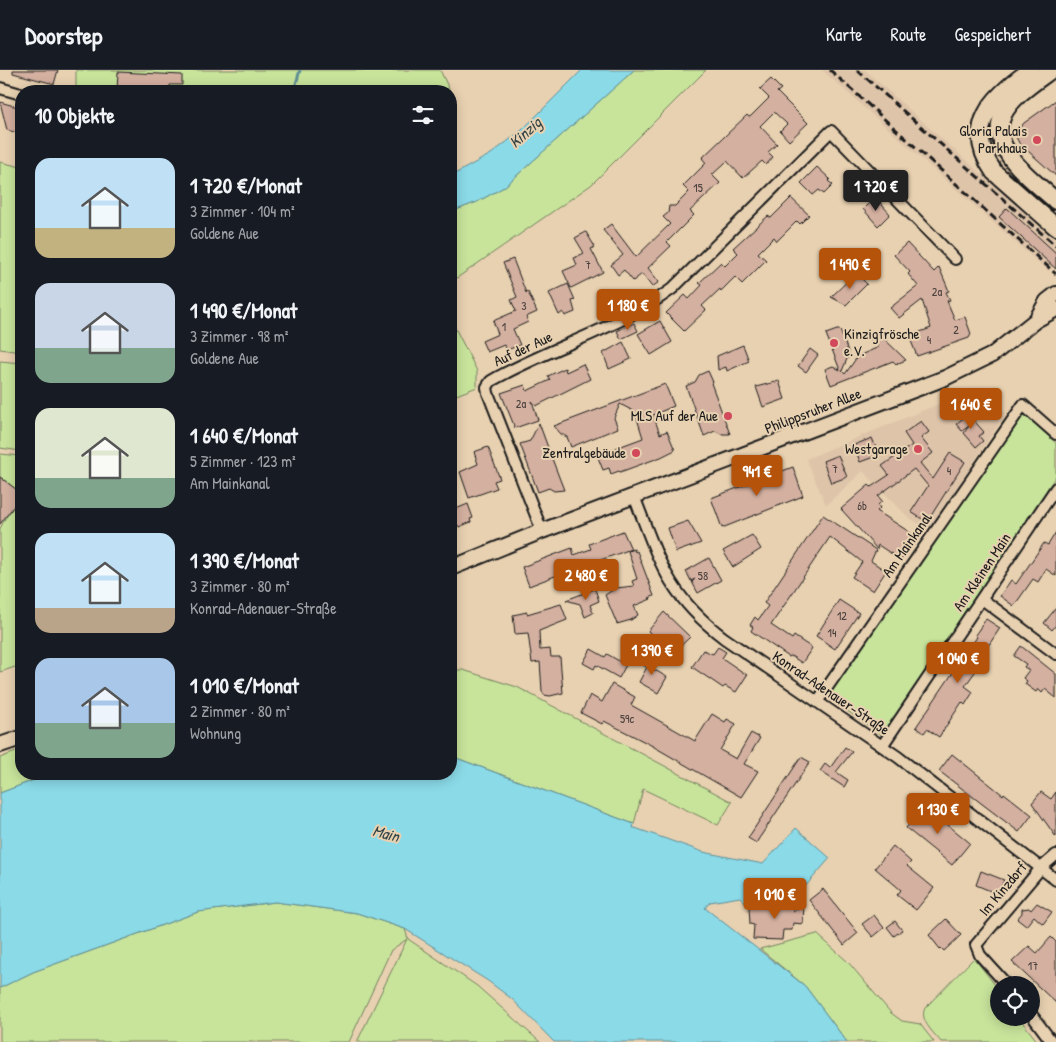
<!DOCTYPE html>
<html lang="de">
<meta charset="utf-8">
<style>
:root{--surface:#171b24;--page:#20242c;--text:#f1f3f6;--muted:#9ea1a6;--line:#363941;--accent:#b45309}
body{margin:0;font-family:"Patrick Hand",sans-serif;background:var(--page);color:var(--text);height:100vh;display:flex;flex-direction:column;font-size:19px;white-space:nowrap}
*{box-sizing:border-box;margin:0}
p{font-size:16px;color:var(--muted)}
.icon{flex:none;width:28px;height:28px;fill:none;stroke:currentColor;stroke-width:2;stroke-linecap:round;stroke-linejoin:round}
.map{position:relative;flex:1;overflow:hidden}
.sheet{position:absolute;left:15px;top:15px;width:442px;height:695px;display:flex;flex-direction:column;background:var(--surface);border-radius:20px;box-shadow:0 2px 12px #0003}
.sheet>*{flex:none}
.buttons{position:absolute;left:990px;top:906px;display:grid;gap:10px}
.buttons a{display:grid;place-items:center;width:50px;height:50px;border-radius:50%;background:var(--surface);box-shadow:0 2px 12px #0003;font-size:25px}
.price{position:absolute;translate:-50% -42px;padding:0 11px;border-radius:5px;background:var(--accent);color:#fff;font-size:16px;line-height:32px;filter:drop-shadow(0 1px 2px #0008)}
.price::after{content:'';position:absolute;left:50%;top:30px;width:15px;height:11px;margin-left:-8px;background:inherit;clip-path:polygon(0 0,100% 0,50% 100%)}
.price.selected{background:#222;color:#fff}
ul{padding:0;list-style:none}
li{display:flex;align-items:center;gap:15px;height:125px;padding:0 20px}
li span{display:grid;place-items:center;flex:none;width:140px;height:100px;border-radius:15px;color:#555}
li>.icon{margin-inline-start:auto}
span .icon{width:60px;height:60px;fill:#fffc;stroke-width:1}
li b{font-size:21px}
h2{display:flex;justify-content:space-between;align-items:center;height:60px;padding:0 20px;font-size:21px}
header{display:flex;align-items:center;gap:30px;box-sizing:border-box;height:70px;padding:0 25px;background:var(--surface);border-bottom:1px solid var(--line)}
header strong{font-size:24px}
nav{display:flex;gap:28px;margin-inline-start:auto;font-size:18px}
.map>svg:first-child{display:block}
</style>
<header>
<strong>Doorstep</strong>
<nav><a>Karte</a><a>Route</a><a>Gespeichert</a></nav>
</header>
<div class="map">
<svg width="1056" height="972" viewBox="0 0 1056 972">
<rect width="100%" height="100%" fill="#e8d1b1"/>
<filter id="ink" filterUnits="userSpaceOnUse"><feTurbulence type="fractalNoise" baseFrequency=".02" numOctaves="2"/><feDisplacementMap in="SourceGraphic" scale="10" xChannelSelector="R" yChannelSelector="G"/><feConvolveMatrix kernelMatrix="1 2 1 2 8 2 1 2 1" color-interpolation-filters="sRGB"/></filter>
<g filter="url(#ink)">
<path fill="#dec4a9" d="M822,0h43l191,171v23l-8,7z
M977,318l29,25 -77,117 -21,-13 -45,-46 -37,34 -20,-46z"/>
<path fill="#c8e49b" stroke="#72805c" d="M76,0h364l10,21h-374z
M634,0h72l-115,115 -140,97v-70l26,-10 27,-15z
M0,92l21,5v185l-21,-3z
M451,250l26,51v16l-26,10z
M0,291l21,2v88l-21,-3z
M1025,345l31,28v33l-174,259 -56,-39 191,-278z
M0,384l21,2v37l-21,-16z
M21,427v168l-21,7v-143l4,-9z
M451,600h12l54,17 215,115 -14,23 -75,-36 -9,35 -183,-68z
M21,680v24h29l-50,19v-35z
M275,832l82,11 48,16 3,10 69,47 63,56h-183l50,-103 -16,11 -42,92h-349v-54l33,-16 165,-60z
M817,864l31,28 43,51 11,8 18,3 14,18h-87l-42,-56 -45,-37z
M974,888l25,32v28h20l19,24h-97c-8,-10 -22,-22 -16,-34z"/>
<path fill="#8bdae8" stroke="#5f8e96" d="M582,0h52l-130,117 -27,15 -26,10v-36l40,-22 31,-24z
M451,686l183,68 -1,4h2l68,24 60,12 33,-36 34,30 -32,37 -52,8 -6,-6 -30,5 -5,6 100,78 42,56h-293l-42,-43 -24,-18 -83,-52 -48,-16 -82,-11 -77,10 -165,60 -33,16v-195l50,-19h401z"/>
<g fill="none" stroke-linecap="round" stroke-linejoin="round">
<path stroke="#5f8e96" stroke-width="3" d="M294,21l6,-21"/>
</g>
<path fill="#d4b0a0" stroke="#1c1c1c" d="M13,0h45l-4,14 -41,-11z
M118,2l64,3v10h-12v6h-53z
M771,9l10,10 -4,3 31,31 -19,18 -9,-10 7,-7 -13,-12 -14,14 17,18 -9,8 5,5 -7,8 -4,-4 -19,17 -16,-17 -15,14 8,8 -30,28 4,4 -27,27 4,4 -23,22 11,14 -7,5 -10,-13 -9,7 -9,-11 -6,5 -7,-10 12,-10 -20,-25 8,-6 25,33 34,-33 -7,-7 5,-4 1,-7h6l14,-14 -6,-6 23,-23 -4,-5 45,-43 2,2 2,-1 18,-18 -9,-9z
M1056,30v76l-37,-33 -3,-6v-5l8,-9z
M0,32l21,6v26l-14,-4z
M817,97l13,12 -2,2 5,4 -9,9 -5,-4 -6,5 -12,-12z
M875,127l15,17 -12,12 -15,-17z
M791,128l18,17 -9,9 -3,-3 -20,20 -3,-4 -16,16 8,7 -24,24 -7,-7 -14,14 -1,-2 -18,17 4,4 -22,21 -18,-18 19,-18 4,4 13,-14 -3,-2 22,-21 4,4 13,-13 -5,-5 35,-32 3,2z
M1007,138l49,45v16l-57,-52z
M586,162l9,15 -4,2 12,23 -32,16 -8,-17 14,-6 -3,-7 10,-5 -9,-15z
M907,173l27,29 5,-5 10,24 -3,1 4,8 -3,1 8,19 10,-3 6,17 -2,4 -52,18 -8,-20 22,-8 -9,-28 -23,18 -9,-10 28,-22 -10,-12 2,-2 -16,-17z
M513,189l13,34 2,-1 9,20 -11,5 2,5 -15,7 7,16 -13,5 -3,-5 -17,7 -5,-11 16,-7 -5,-13 23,-10 -5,-11 6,-3 -14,-34z
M856,203l11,11 -21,21 -15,-8z
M568,214l7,16 -3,1 3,11 -10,4 -2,-4 -4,3 -10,-22z
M660,251l12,21 -21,13 -13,-21z
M634,253l4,8 -17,8 -4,-8z
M837,260h3l9,24 -7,17 3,3 13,-18 21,-9 -9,-8 6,-8 30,29 -10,4 -3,-3 -62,24 -6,-16 8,-3 7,4 -14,-36z
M623,272l8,17 -22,10 -6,-16z
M743,275l6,16 -22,10 -1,-4 -8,3 -1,-14z
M810,279l8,6 -12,17 -8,-6z
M583,294l7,15 -54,27 -4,-5 6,19 -23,8 -14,-35 24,-8 2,6 23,-11 -2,-4 17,-8 1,4z
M708,301l5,11 -2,1 19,51h-9l-6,-3 -11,5 -18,-50 9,-4 4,-7z
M779,311l6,18 -22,8 -7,-20z
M665,314l9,22 -21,9 7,19 7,-3 8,19 -14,7 -41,15 -1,-1 -8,3 -2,-6 -6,2 -6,-15 46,-17 -8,-26 -15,-8 -6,14 4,10 -47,19 -4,-10 -6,-3 -7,-8z
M968,344l16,18 -5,4 4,5 -7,6 -12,-14 5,-7 -7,5 -6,-7z
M921,351l8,11 -8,6 12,15 -13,10 13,16 17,-26 15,9 -38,60 -16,-10 17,-26 -14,-17 -36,27 4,5 -4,4 2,3 -3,3 40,26 -16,23 -23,-15 -1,4 -36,-40 28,-24 2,2 18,-12 -7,-9 30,-21 -8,-12z
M539,353l15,41 10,26 -10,1 -5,-3 -11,4 -10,-27 -8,-21 10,-3z
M872,368l7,17 -19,7 -6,-17z
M488,377l12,32 -6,2 3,7 -28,10 -9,-26 18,-8 -4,-12z
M838,385l9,22 -16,6 -8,-22z
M793,397l10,29 -81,32 -11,-30z
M0,407l21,16v4l-21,27z
M468,434l5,14 -3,1 1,3 -12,5 -2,-3 -2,2 -4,-15z
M823,445l53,35 -5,11 15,10 -13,20 -21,-14 10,-15 -32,-25 -59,88 21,14 2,-3 18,12 -10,15 -11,-7 -2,1 -38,-26 2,-4 -3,-2 5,-8 3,3 10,-14 -4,-3z
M688,451l13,22 -25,9 -8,-24z
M623,461l8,18 -36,13 -1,-1 -65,25 -7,-19 50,-19 2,7 17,-6 -2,-5z
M1056,462v44l-10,-7 -8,13 -5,-3 -19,27 -14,-10 11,-16 5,4 28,-41 4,2z
M752,465l9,14 -28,18 -10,-16z
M634,479l1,3 2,-1 17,45 -5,2 2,1 -17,7 4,9 -7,5 -14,4 -12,-29 11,-7 18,-2 -2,-5 5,-2 -9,-28z
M709,488l12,22 -23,13 -6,-11 3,-3 -4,2 -5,-10z
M595,519l4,12 -9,4 3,8 -8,4 -5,-13 -14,-4z
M839,530l20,13 -24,36 -19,-13z
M561,534l6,16 -28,11 1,19 10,-1 1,8h9l3,36 -13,3 -6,-1 -2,-4 -2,-29 -8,1 -4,-30 -13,1 -2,-19 14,-3v2z
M1056,538v17l-4,5 -8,-7z
M664,542l26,25 -18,17 -24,-23z
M986,549l14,9 -21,32 3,2 -17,24 8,6 -8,13 -3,-3 -23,35 -12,-8 -3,4 -8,-6 61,-90 -2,-2z
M1021,576l35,28v24l-11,-9 -3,4 -4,-4 -2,3 -11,-8 2,-3 -4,-3 6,-8 -5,-3 2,-3 -12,-8z
M718,577l8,5 -4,6 25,17 -11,17 -11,-6 -2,2 -31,-21 11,-17 10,4z
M591,579l14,8 2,-3 19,11 -7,13 -23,-13 -2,4 -11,-6z
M648,585l9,5 -4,9 14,8 -9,16 -19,-11 8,-15 -4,-2z
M612,614l23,13 -4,8 64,36 17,-27 13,8 2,-3 9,5 -16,26 16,9 15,-26 9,5 -16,26 14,7 -17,26 -92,-53 -45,-23 -2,3 -21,-11 9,-18 12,7z
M845,677l7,5 -16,20 12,8 -4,7 -24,-16 5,-7 5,4z
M952,684l51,41 1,-2 28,22 -13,17 -80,-61z
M801,687l9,5 -54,81 -8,-5z
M1041,722l10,7 5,-7v45l-24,-34z
M925,736l45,37 -18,22 -46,-37z
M893,776l18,16 -4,4 27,22 -18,22 -19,-15 4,-5 -26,-22z
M981,801l23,9 -6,14 -22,-9z
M823,819l35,44 -14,12 -35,-45z
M794,830l-1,12 11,-8 -1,20 -10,-1 -1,7h-9l-1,10 -29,-1 1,-14 -4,-1 -1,-17z
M1037,833l15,9 -9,12 -9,-8 -8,10 -9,-7 5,-6v-4l7,-1 2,2z
M874,845l10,13 -11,9 -11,-13z
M946,849l15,16 -17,16 -3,-3 -1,1 -11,-14z
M895,851l7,9 -8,6 -7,-9z
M1051,867l5,5v61l-44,-41 17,-16 8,7z"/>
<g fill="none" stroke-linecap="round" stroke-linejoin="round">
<defs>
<path id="minor" d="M0,18l21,6
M634,426c25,64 33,99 90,142l174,119 158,123
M542,461l-54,-138 -1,-6 4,-6c59,-34 126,-51 181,-92l159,-158 124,128
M982,529l74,55
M817,632l206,-297 33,29
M882,676l174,-258
M1007,915l-27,-30 -4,-10 65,-77 15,-13
M1031,944l21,28"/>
<path id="secondary" d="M1036,250l11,-19 9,-7
M451,498l91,-37 403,-153 47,-23 44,-35 20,-11
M0,675l21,-7"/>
<path id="primary" d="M1031,0c-38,26 -69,57 -37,102l62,55
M1051,0c-15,11 -41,28 -48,45 -16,34 31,66 53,86"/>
</defs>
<use href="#minor" stroke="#1c1c1c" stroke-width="14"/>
<use href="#secondary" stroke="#1c1c1c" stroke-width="18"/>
<use href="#primary" stroke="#1c1c1c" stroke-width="20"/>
<use href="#minor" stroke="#e8d1b1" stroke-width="10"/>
<use href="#secondary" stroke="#e8d1b1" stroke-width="14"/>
<use href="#primary" stroke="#e8d1b1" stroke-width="16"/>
<path stroke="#1c1c1c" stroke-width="3" stroke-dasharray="8 4" stroke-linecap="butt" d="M830,0l226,204
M857,0l199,176"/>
</g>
</g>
<g fill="#d1495b" stroke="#e8d1b1" stroke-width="2">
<circle cx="1037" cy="70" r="5"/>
<circle cx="834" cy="273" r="5"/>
<circle cx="728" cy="346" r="5"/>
<circle cx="918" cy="379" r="5"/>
<circle cx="636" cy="383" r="5"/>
</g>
<g text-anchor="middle" stroke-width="4" stroke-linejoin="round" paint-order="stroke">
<g font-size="12" fill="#4a413d">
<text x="698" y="122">15</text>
<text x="588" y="199">7</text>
<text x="937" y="226">2a</text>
<text x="524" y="240">3</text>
<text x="504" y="261">1</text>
<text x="956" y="264">2</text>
<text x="929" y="274">4</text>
<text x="521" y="338">2a</text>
<text x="835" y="403">7</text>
<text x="949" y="405">4</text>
<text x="862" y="440">6b</text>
<text x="703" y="510">58</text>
<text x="842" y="550">12</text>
<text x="832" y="567">14</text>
<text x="627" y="653">59c</text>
<text x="1033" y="900">17</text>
</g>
<g font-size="15" fill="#1c1c1c" stroke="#e8d1b1" text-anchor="end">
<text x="1027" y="66">Gloria Palais<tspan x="1027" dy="17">Parkhaus</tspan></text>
<text x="844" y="269" text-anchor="start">Kinzigfrösche<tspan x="844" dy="17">e.V.</tspan></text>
<text x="718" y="351">MLS Auf der Aue</text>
<text x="908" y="384">Westgarage</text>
<text x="626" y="388">Zentralgebäude</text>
</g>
<g font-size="15" fill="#1c1c1c" stroke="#e8d1b1">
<text transform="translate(523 279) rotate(-25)" y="5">Auf der Aue</text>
<text transform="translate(813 341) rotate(-21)" y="5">Philippsruher Allee</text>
<text transform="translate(907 475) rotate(-55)" y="5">Am Mainkanal</text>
<text transform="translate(982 502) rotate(-56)" y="5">Am Kleinen Main</text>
<text transform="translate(831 623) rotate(34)" y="5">Konrad-Adenauer-Straße</text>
<text transform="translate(1003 819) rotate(-50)" y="5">Im Kinzdorf</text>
</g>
<g font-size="16" font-style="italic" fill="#324245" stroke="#e8d1b1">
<text transform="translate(525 62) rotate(-42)" y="6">Kinzig</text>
<text transform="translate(386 763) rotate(14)" y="6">Main</text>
</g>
</g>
</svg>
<div class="buttons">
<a><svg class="icon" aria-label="locate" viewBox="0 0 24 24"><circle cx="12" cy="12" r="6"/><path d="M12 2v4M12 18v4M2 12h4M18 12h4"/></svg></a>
</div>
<b class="price selected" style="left:876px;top:142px">1 720 €</b>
<b class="price" style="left:850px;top:220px">1 490 €</b>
<b class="price" style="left:628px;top:261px">1 180 €</b>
<b class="price" style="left:971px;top:360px">1 640 €</b>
<b class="price" style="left:757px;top:427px">941 €</b>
<b class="price" style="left:586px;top:531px">2 480 €</b>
<b class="price" style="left:652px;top:606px">1 390 €</b>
<b class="price" style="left:958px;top:614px">1 040 €</b>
<b class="price" style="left:938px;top:765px">1 130 €</b>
<b class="price" style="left:775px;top:850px">1 010 €</b>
<section class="sheet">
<h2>10 Objekte<svg class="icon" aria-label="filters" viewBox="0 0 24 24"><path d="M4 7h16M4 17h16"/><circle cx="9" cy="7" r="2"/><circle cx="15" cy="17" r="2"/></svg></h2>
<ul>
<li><span style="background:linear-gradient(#bfe0f5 70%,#c2b280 0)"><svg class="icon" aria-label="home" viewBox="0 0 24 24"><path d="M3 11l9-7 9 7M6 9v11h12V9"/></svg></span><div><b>1 720 €/Monat</b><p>3 Zimmer · 104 m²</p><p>Goldene Aue</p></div></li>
<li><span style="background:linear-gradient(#c9d6e8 65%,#7fa58c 0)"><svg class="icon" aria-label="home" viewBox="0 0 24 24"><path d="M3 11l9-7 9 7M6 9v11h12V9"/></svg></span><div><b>1 490 €/Monat</b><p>3 Zimmer · 98 m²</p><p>Goldene Aue</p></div></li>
<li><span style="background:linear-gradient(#dfe7d0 70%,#7fa58c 0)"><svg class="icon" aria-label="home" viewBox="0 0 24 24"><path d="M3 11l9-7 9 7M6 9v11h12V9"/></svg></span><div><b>1 640 €/Monat</b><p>5 Zimmer · 123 m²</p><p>Am Mainkanal</p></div></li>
<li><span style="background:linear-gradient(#bfe0f5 75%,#b9a48a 0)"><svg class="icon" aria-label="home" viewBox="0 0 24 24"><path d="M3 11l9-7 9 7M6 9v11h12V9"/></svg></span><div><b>1 390 €/Monat</b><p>3 Zimmer · 80 m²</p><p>Konrad-Adenauer-Straße</p></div></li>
<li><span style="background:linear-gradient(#a9c7e8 65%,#7fa58c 0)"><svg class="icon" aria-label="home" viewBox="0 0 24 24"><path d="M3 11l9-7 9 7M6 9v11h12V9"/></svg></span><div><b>1 010 €/Monat</b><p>2 Zimmer · 80 m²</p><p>Wohnung</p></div></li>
</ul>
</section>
</div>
